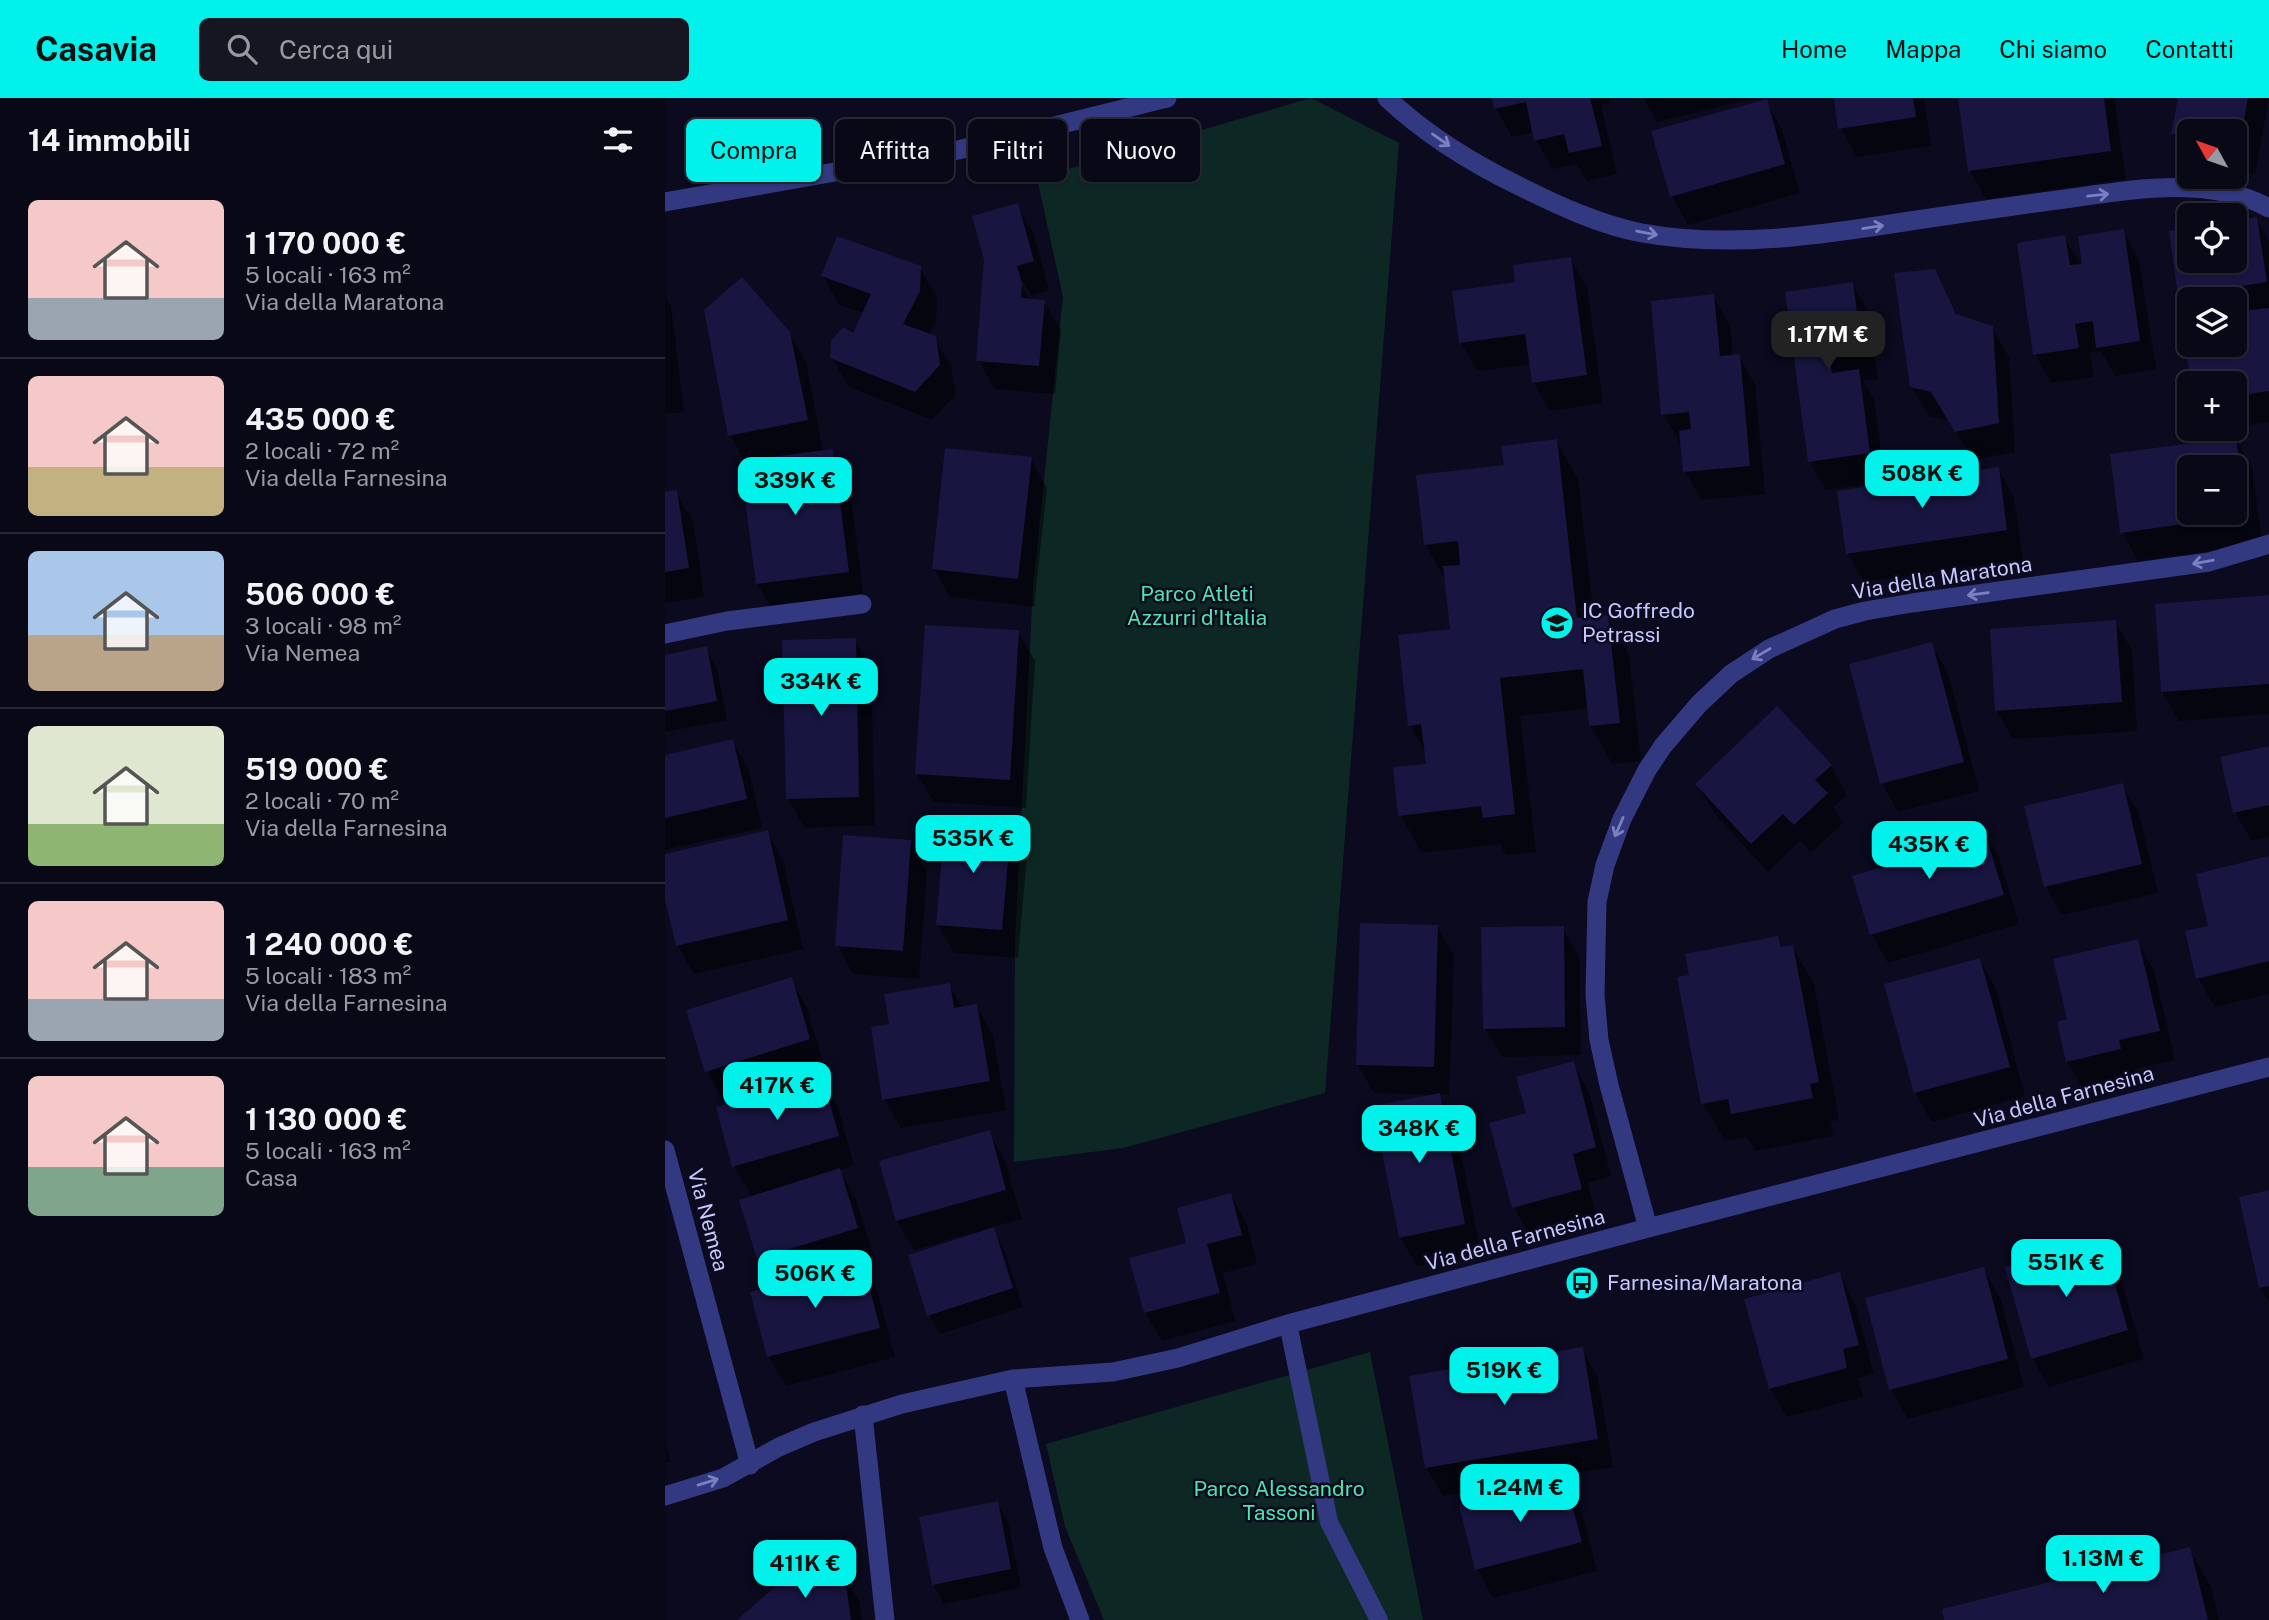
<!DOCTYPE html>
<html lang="it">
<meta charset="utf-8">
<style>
:root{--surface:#080816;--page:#161623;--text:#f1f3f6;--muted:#989aa1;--line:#292935;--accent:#00f2ea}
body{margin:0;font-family:"Public Sans",sans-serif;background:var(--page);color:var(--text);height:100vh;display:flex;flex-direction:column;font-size:26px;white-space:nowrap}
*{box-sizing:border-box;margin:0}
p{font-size:23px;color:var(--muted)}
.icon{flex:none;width:38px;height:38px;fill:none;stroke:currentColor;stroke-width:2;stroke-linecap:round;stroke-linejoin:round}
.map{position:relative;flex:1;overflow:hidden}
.drawer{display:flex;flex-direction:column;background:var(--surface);width:665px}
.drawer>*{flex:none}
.guide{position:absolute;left:21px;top:21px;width:665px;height:63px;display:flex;gap:14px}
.needle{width:46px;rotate:310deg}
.tools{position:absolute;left:1512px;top:21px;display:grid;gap:14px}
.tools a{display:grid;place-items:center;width:70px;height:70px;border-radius:10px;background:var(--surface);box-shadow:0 2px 5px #0004,0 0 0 2px var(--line);font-size:35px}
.price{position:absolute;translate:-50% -60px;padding:0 16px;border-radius:14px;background:var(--accent);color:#111;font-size:23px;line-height:46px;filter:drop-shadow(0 2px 4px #0008)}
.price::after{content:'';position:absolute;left:50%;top:42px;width:21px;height:16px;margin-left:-10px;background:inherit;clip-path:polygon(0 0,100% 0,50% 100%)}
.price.on{background:#222;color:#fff}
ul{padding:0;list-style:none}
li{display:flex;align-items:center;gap:21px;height:175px;padding:0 28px}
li+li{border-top:2px solid var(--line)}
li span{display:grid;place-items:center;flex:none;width:196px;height:140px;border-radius:10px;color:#555}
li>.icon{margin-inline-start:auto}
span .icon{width:84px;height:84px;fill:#fffc;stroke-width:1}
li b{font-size:30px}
h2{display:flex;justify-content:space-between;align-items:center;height:84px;padding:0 28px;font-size:30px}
.pill{padding:0 24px;border-radius:10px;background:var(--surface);box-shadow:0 2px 5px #0004,0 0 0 2px var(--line);font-size:24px;line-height:63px}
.pill.on{background:var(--accent);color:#111}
header{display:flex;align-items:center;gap:42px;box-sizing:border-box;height:98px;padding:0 35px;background:var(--accent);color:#111}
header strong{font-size:33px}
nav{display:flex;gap:38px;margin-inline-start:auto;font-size:24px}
.search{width:490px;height:63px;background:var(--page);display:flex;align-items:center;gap:18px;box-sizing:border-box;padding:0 24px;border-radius:10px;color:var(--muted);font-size:26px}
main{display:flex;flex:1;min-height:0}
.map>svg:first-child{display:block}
</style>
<header>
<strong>Casavia</strong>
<div class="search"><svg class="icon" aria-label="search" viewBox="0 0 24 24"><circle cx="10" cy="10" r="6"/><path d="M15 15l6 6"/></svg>Cerca qui</div>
<nav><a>Home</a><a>Mappa</a><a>Chi siamo</a><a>Contatti</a></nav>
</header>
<main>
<section class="drawer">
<h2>14 immobili<svg class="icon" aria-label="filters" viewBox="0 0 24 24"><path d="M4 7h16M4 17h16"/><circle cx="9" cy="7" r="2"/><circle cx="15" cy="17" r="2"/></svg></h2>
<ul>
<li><span style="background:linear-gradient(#f6c9c9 70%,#9aa5b1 0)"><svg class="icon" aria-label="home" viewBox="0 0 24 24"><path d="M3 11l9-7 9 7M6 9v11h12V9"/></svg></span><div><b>1 170 000 €</b><p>5 locali · 163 m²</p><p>Via della Maratona</p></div></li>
<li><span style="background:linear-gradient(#f6c9c9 65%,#c2b280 0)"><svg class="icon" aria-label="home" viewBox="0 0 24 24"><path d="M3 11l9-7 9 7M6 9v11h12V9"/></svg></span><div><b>435 000 €</b><p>2 locali · 72 m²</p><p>Via della Farnesina</p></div></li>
<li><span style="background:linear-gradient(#a9c7e8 60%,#b9a48a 0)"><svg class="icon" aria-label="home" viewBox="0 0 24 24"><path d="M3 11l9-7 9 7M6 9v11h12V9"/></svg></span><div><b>506 000 €</b><p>3 locali · 98 m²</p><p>Via Nemea</p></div></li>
<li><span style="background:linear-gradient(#dfe7d0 70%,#8fb573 0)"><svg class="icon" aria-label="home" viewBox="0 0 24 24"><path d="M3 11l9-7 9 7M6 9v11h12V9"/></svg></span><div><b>519 000 €</b><p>2 locali · 70 m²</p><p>Via della Farnesina</p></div></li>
<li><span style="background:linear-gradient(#f6c9c9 70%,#9aa5b1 0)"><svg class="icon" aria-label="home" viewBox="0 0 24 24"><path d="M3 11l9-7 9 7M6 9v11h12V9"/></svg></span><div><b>1 240 000 €</b><p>5 locali · 183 m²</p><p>Via della Farnesina</p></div></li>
<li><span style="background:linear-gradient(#f6c9c9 65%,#7fa58c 0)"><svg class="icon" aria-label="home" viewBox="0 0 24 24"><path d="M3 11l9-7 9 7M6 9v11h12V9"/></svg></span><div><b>1 130 000 €</b><p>5 locali · 163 m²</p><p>Casa</p></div></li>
</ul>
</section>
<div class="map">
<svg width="1604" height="1522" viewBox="0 0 1604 1522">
<rect width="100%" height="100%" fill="#0b0a1e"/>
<path fill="#0d2824" d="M646,0l88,45 -74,950 -202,55 -109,14 1,-222 18,-353 30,-290 -26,-119z
M705,1254l53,268h-319l-39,-93 -19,-83z"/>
<path fill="#0007" fill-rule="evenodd" d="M828,0h116l1,5 -9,2 16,69 -30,7 -10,-17 -24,5 -17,-29 -2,-8 -22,5 -16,-29z
M978,0h112l-98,24z
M1171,0h88l7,48 -74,11 -17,-29z
M1295,0h154l12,81 -140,20 -16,-28z
M1514,0h90l-14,76 -20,-3v-40h-46v31l-16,-28z
M1101,3l16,29 18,63 -112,32 -16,-29z
M352,107l17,29 15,56 -16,5 1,6 10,1 17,28 -6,64 -60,-5 -17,-29zM354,177l15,25h-4l-14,-23z
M1591,121l13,22v181l-34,5v-44h-43l-8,-62 5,-1v25h46v-46h-46v13l-9,-17 -9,-63 18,-3v32h46v-38z
M1458,133l16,29 17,109 -41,7 -14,-25 -11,2 4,24 -43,6 -16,-29 29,-117 17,28z
M905,161l17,28 16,116 -53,8 -16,-28 -3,-19 -53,7 -17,-28 56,-60z
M255,170l17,29 -1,24 -7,14 5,2 17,29 5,28 -24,26 -83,-33 -17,-29 22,-23 10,-22 -25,-8 -16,-29z
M1269,173l25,46 33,11 17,29 6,95 -42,8 -24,-39 -20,-5 -17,-29z
M1187,186l17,29 9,66 -15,2 11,18 11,83 -59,8 -17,-29 -22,-167z
M0,198l6,10 13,106 -19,2z
M1048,198l17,29 3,31h6l16,29 10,109 -63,6 -17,-29 -3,-28h-2l-17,-29z
M124,235l17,29 17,90 9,-1 17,29 15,121 -90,12 -16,-29 -13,-122 -15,-27z
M1570,341l17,28 10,77 -124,17 -16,-29 -10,-77zM1524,369h46v46h-46z
M891,343l22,38 16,139 13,-1 22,38 12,106 -29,3 -21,-38 -2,-18 -69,8 16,136 -30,3 -6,-11 -78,9 -22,-38 28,-50 -2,-12 -16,-28 42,-94 -6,-50 -20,-36 79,-78z
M366,361l16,29 -13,119 -84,-10 -16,-28z
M1333,371l16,29 9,61 -159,23 -16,-29z
M11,394l17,29 11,76 -39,6v-109z
M1604,499v117l-90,7 -17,-29 -6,-87z
M1450,524l17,28 5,81 -124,8 -16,-28z
M353,534l17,29 -9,147 -92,-6 -17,-28z
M190,542l16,29 4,156 -70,3 -17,-29z
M1266,546l17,29 31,118 -81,21 -16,-29z
M41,550l11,20 10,52 -62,12v-75z
M67,643l17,29 13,58 -97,22v-94z
M1604,649v90l-17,4 -17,-28 -13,-54z
M1166,668l16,29 -13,12 9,16 -32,30 -11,-12 -32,31 -54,-59 -17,-28z
M1457,687l17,28 19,80 -96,22 -16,-28 -19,-79z
M345,729l17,29 -9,102 -64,-5 -16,-28z
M1317,730l17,29 20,67 -131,39 -16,-28 -18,-58 37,-11z
M102,734l16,29 20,88 -109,25 -16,-28 -13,-55v-36z
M245,744l17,29 -8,108 -66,-5 -16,-29z
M1604,760v136l-54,13 -17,-29 12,-51 -12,-52z
M772,829l17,28 -5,140h-10l16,29 26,129 -64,13 -17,-29 32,-142 -58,-2 -17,-29z
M898,830l16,29 2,98 -79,2 -17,-29z
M1112,840l6,10 9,-1 22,37 25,136 -8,1 2,15 -78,15 -8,-14 -22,4 -22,-38 -12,-127z
M1472,843l17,29 21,90 -40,9 2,9 -53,12 -17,-28 2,-42z
M1315,862l16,29 29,107 -93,26 -17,-29 -28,-107z
M126,881l16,29 18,60 -102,32 -16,-29z
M284,887l14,23 13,-2 17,29 13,75 -105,18 -17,-29 7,-74z
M908,965l16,29 22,84 -23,7 9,35 -67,18 -16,-29 14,-92z
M156,981l17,28 16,58 -15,5 17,29 18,58 -37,11 1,3 24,-6 16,28 17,64 -109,29 -17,-29 -17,-63 24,-7 -17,-29 -7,-61 -18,-31z
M324,1034l16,29 17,58 -30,8 12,22 19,58 -83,27 -11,-19 46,-80 -1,-3 -60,18 -17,-29 -16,-58z
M1604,1094v110l-9,-15 -19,-88z
M566,1097l16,29 10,40 -34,9 12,48 -73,20 -17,-29 43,-67z
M1436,1143l17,28 26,90 -95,28 -17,-29z
M1318,1171l17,28 24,90 -116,32 -17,-29 -24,-90z
M1174,1176l16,29 19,71 -16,4 5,19 -76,20 -17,-28 -24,-89z
M917,1251l16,29 15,89 -170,29 -17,-29z
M0,1341l5,23 -5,1z
M899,1382l17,29 16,62 -104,27 -16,-29z
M332,1405l11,19 13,66 -77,16 -11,-20z
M1524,1451l22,38 8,33h-273z
M178,1475l16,28 3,19h-122z"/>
<path fill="#181540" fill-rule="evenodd" d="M827,0h98l12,48 -33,7 -5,-19 -30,7 -8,-39 -32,7z
M1169,0h79l3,19 -78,12z
M1293,0h146l7,53 -143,20z
M1513,0h70l-9,48h-4v-15h-46v6l-18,-3z
M1102,1l18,65 -115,33 -19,-66z
M353,105l16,58 -17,5 5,18 -1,14 24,2 -6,66 -63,-5 8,-101 -12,-44z
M1592,119l10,65 -89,14 -9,-65 20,-3v33h46v-40z
M1459,131l16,112 -44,7 -3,-27 -18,3 4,24 -46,7 -16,-112 48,-8 5,30 12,-1 -4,-28z
M172,138l84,30 -1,25 -17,33 33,12 4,29 -25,27 -85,-34 1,-17 12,-14 10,6 18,-39 -50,-18z
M906,159l16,118 -55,8 -7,-49 -66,9 -7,-52 63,-9 -2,-17z
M1270,171l21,45 37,12 6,97 -44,9 -24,-40 -21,-5 -16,-114z
M77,179l48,55 18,88 -80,16 -24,-126z
M1188,184l9,68 -33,5 3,18 27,-4 11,84 -62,9 -23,-170z
M1049,196l6,62 20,-2 10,112 -67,6 -4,-41 12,-2 -2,-17 -28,3 -10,-114z
M1604,210v83l-34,5v-13h-44l-9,-64h7v26h46v-33z
M1571,339l10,78 -126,18 -10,-79zM1524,369h46v46h-46z
M892,341l20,179 31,-3 12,108 -31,3 -6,-57 -83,9 15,136 -32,4 -2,-12 -83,10 -5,-49 33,-3 -5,-40 -13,2 -10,-91 52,-6 -7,-63 17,-1 -2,-24 -34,4 -8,-70 88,-10 -3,-19z
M280,350l87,9 -14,122 -86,-10z
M168,351l16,123 -93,12 -16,-123z
M1334,369l8,63 -161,24 -9,-63z
M12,392l12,78 -24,4v-80z
M1604,497v89l-108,8 -6,-88z
M1451,522l6,82 -127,9 -5,-82z
M260,527l94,5 -9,150 -95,-6z
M191,540l3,159 -73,2 -4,-159z
M1267,544l32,120 -84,22 -31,-120z
M42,548l10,55 -52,10v-56z
M1112,608l55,59 -17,15 13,13 -34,32 -11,-11 -32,30 -56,-60z
M68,641l14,60 -82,19v-63z
M1604,648v59l-36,8 -13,-56z
M1458,685l19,81 -98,23 -20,-81z
M280,722l66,5 -9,105 -66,-5z
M1318,728l21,69 -134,40 -18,-59 37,-11 -3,-10z
M103,732l20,90 -112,26 -11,-47v-45z
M178,737l68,5 -8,111 -68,-5z
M1604,758v105l-73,18 -11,-48 23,-5 -12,-52z
M695,825l78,2 -4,142 -78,-2z
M899,828l1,101 -82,2 -2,-102z
M1113,838l3,11 12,-2 26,137 -9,2 3,14 -82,16 -3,-15 -27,5 -24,-127 12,-2 -4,-21z
M1473,841l22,92 -41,9 2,9 -55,13 -9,-40 10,-3 -14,-60z
M1315,860l30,109 -96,26 -30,-109z
M127,879l18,62 -105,33 -19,-62z
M285,885l4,25 23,-4 13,77 -108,19 -11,-73 18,-3 -5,-30z
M909,963l22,86 -23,7 9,35 -70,19 -23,-85 37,-10 -10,-36z
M157,978l17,60 -107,31 -16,-60z
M775,995l25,131 -66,14 -26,-132z
M325,1032l16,60 -110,31 -17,-60z
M175,1070l18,60 -101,31 -18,-59z
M1604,1092v96l-10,2 -20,-91z
M566,1095l11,42 -35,9 13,49 -76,20 -15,-55 57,-15 -9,-35z
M329,1129l19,61 -86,28 -19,-61z
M1437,1141l26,91 -97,29 -26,-92z
M198,1165l17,65 -113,29 -17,-65z
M1319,1169l24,92 -119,31 -24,-92z
M1175,1174l19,73 -16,4 4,19 -78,21 -25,-90z
M918,1249l15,92 -173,29 -16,-92z
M900,1380l17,64 -107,28 -16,-65z
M333,1403l13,68 -79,16 -13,-68z
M1525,1449l18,73h-264l-2,-11z
M179,1473l7,49h-114l46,-40z"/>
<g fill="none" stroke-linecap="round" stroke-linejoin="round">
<path stroke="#323980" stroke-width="18" d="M623,1226l41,198 50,98"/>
<path stroke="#323980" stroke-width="19" d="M722,0c38,36 85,65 132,88 38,19 81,39 123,47 88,16 180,2 268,-12 54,-8 108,-16 162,-23 64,-9 137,-22 197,10
M0,536l62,-13 135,-17
M0,1052l85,315
M983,1130l-39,-143 -10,-45 -4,-45 2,-93 8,-37 17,-46 25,-49 16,-24 36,-42 32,-30 38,-25 66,-30 30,-8 47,-8 297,-41 60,-18
M348,1281l40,169 27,72
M198,1317l22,205
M0,1398l58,-18 56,-31 35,-15 88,-28 111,-25 100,-7 65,-14 110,-34 360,-96 621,-161"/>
<path stroke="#323980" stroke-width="19" d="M0,104l289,-51 213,-53"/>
</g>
<defs><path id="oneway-shaft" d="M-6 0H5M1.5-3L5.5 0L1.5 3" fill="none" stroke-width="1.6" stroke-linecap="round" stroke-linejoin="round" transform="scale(1.75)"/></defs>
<g stroke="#7c80c0">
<use href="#oneway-shaft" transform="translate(776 42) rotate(35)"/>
<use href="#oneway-shaft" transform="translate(1433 97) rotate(-6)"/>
<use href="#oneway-shaft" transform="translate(1208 129) rotate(-9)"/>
<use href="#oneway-shaft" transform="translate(982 135) rotate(10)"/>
<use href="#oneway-shaft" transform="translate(1538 464) rotate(170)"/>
<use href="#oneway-shaft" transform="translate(1313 496) rotate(172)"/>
<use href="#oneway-shaft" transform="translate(1096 556) rotate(149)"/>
<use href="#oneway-shaft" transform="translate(954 729) rotate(113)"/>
<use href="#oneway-shaft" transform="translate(43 1384) rotate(-17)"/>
</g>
<defs>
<symbol id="school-disc" viewBox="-11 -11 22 22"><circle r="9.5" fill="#00f2ea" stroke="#0b0a1e"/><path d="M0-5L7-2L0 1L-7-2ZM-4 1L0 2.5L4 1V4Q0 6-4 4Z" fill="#111"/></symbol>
<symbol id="bus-disc" viewBox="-11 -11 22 22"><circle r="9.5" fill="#00f2ea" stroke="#0b0a1e"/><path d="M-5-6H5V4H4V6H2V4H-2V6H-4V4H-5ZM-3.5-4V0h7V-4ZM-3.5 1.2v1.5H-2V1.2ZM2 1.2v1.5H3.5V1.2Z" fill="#111"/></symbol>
</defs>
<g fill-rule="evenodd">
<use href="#school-disc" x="873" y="506" width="38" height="38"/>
<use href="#bus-disc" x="898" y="1166" width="38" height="38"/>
</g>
<g text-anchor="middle" stroke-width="5" stroke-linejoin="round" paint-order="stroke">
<g font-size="21" fill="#c7c8ff" stroke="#0b0a1e">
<text transform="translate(1277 480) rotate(-9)" y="7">Via della Maratona</text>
<text transform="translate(1399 999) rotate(-15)" y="7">Via della Farnesina</text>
<text transform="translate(43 1122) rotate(75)" y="7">Via Nemea</text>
<text transform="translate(850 1142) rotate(-15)" y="7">Via della Farnesina</text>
</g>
<g font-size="21" fill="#4ce6ab" stroke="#0b0a1e">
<text x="532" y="503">Parco Atleti<tspan x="532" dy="24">Azzurri d'Italia</tspan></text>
<text x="614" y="1398">Parco Alessandro<tspan x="614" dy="24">Tassoni</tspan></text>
</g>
<g font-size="21" fill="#c7c8ff" stroke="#0b0a1e" text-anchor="start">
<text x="917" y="520">IC Goffredo<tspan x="917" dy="24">Petrassi</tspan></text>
<text x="942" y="1192">Farnesina/Maratona</text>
</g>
</g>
</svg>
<div class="tools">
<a><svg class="needle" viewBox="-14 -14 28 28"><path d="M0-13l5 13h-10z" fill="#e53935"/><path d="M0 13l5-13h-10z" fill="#989aa1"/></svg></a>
<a><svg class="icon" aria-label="locate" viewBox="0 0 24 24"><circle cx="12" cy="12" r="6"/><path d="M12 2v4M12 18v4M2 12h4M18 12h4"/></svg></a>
<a><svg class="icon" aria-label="layers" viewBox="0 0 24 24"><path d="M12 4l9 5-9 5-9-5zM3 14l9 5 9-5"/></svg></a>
<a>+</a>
<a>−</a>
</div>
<b class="price on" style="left:1163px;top:273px">1.17M €</b>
<b class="price" style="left:1257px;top:412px">508K €</b>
<b class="price" style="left:130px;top:419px">339K €</b>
<b class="price" style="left:156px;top:620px">334K €</b>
<b class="price" style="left:308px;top:777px">535K €</b>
<b class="price" style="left:1264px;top:783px">435K €</b>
<b class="price" style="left:112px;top:1024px">417K €</b>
<b class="price" style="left:754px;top:1067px">348K €</b>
<b class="price" style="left:1401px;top:1201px">551K €</b>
<b class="price" style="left:150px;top:1212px">506K €</b>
<b class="price" style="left:839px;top:1309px">519K €</b>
<b class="price" style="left:855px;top:1426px">1.24M €</b>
<b class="price" style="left:1438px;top:1497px">1.13M €</b>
<b class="price" style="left:140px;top:1502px">411K €</b>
<div class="guide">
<a class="pill on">Compra</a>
<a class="pill">Affitta</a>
<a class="pill">Filtri</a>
<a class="pill">Nuovo</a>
</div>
</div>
</main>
